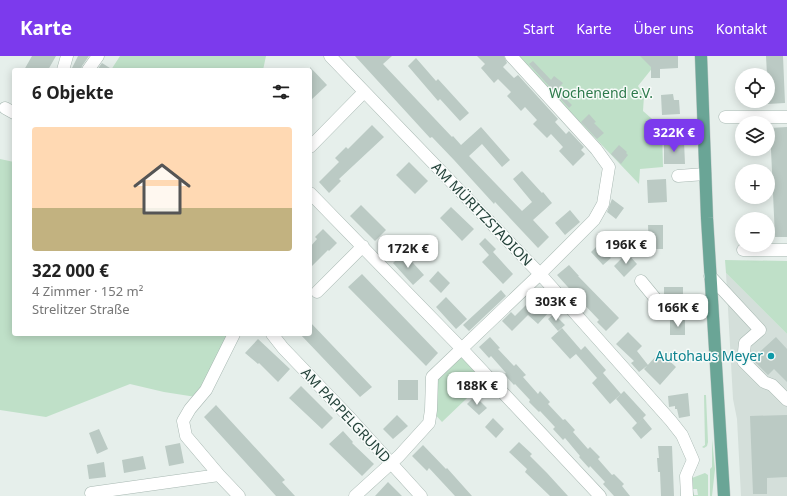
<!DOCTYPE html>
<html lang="de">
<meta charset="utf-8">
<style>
:root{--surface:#fff;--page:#f6f6f6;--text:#222;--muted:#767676;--line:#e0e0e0;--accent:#7c3aed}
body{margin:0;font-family:"Noto Sans",sans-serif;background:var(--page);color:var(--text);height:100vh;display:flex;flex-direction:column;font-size:15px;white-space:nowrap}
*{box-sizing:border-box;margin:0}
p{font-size:13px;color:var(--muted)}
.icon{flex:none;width:22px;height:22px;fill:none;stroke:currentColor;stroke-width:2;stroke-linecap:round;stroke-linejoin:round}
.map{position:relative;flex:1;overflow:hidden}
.panel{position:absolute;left:12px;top:12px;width:300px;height:268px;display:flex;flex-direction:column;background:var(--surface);border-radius:4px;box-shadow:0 2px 10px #0003}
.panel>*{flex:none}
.controls{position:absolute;left:735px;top:12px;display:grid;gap:8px}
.controls a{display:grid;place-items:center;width:40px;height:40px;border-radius:50%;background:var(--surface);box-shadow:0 2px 10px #0003;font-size:20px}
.price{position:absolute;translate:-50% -34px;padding:0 9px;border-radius:8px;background:#fff;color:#222;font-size:13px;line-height:26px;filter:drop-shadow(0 1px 2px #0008)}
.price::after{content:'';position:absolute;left:50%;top:24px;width:12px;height:9px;margin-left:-6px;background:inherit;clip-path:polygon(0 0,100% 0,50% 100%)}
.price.current{background:var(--accent);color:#fff}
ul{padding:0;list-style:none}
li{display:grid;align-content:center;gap:8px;height:212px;padding:0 20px}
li+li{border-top:1px solid var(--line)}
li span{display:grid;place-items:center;height:124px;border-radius:4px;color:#555}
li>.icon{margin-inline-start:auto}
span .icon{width:72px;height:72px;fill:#fffc;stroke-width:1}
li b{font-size:17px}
h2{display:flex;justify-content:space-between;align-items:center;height:48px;padding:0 20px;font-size:17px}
header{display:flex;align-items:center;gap:24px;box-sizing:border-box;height:56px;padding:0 20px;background:var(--accent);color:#fff}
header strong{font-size:19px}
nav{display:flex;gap:22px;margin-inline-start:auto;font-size:14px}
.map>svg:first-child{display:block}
</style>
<header>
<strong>Karte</strong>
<nav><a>Start</a><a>Karte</a><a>Über uns</a><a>Kontakt</a></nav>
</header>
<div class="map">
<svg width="787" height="440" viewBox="0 0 787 440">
<rect width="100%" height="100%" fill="#e6efeb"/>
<path fill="#d4dfda" d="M726,217l61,61v162h-46l-4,-77 -4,-20z"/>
<path fill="#bfe0c8" d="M120,0h146l-3,14h-152z
M517,0h134l3,10 -16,20 6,10 -1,15 16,14 5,2 20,-1v5l-22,1 1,35 -23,2 -1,15z
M0,103l14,3v172h215l-33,63 -32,-5 -34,-8 -84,33 -46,-7z
M725,204l62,1v73l-61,-61z
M461,292l27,30 -46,44 -11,-12 1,-33z
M704,339h2l2,47 -1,4 -3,2 -2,-1 3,-2z
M712,383l3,30 -3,27h-2v-27l2,-2z
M705,417l3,2v21h-18l-1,-5h4l1,4h4l-1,-6h-6l1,-11z"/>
<path fill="#bbcac4" d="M32,0h24l-8,14h-24z
M78,0h11l-7,10 -1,4h-10z
M355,0h37l-9,8 69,73 1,-1 8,9 20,-18 29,33 -8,7 -20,-23 -13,12 53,55 10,-9 -19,-23 9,-8 20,22 1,-1 9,11 -19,17 16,17 -11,11 -43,-46 -1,2 -40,-44 -22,-23 -2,1z
M477,0h27l3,7 -4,4 11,11 4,-3 40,44 -3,3 11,12 3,-3 15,16 -3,3 4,4 -12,12 -14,-15 4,-4 -12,-13 -4,4 -14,-14 4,-4 -12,-13 -4,4 -14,-15 4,-4 -13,-13 -4,4 -13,-15 4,-4z
M640,0h38v12l-18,1v9h-9v-11z
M766,0h17l2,47 -17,1v-29h-1z
M416,2l20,23 2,-2 31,34 -9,8 -20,-22 -2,2 -30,-35z
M533,5l18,19 3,-4 9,7 -6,7 15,15 -3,3 -40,-44z
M102,7l11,7h-16z
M310,11l17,18 -17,16z
M673,38l1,6h5l1,14 -18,1 -1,-20z
M589,58l7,8 -2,1 10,10 -7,6 -16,-17z
M372,69l12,12 -45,42 2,2 -12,12 -10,-11 20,-20 -4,-4 11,-11 2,2z
M787,71v110h-12l-5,-109z
M664,85h20l1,23h-21z
M619,89l8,7 -1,1 2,2 -7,9 -10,-10z
M409,106l19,19 -13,13 -19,-19z
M666,123l1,23 -19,1 -1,-23z
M612,143l12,9 -8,11 -9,-7z
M361,149l25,25 -11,11 -25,-25z
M451,151l23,22 -12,12 -22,-23z
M570,154l10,12 -15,13 -10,-12z
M648,169h15v24h-14z
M323,173l14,14 -8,8 -1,-1 -18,18v-21l7,-8 -2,-2z
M485,182l11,11 -3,3 20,22 -10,10 -21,-22 7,-7 -10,-11z
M598,189l13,13 -8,7 -12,-13z
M404,197l20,22 -11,10 -20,-22z
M627,197l10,11 -13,13 -10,-11z
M569,209l10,11h-1l41,42 -13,13 -9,-9 2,-2 -22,-23 -20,-22z
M438,215l12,12 -9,10 -12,-12z
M362,218l76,79 -12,13 -78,-79z
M664,231h19v13l-16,1 -3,-4z
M501,234l5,6 -37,35 -6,-6z
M446,241l21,22 -11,10 -20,-22z
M534,241l15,15 -11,12 -10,-9 -16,16 -10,-10 9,-9 4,4z
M554,258l11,11 -7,6 -10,-12z
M670,264h15v15h-15z
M310,266l62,65 -12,10 -60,-63h10z
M562,272l19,22 4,-4 21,24 -3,3 18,21 -11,10 -18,-21 5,-5 -21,-24 -6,5 -19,-21z
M628,276l14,14 -5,5 11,14 -9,7 -8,-9 3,-2 -18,-17z
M490,281l10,11 -2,1 16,17 2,-2 10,11 -3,2 15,17 2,-3 10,11 -2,2 15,16 2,-1 10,11 -2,2 15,17 2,-2 10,10 -2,2 14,16 2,-1 10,10 -2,2 8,10h-16l-11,-12 2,-2 -15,-16 -1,2 -10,-11 1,-1 -15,-18 -2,2 -10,-11 2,-2 -15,-16 -1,1 -10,-10 1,-2 -15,-16 -1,1 -10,-11 2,-1 -15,-17 -2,2 -10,-11z
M776,281l11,12v33l-13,-13 -6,6 -16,-16z
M258,283l32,30 -12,13 -19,-19 -1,1 -13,-11z
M660,296l16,15 -16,18 -16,-16z
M398,324h20v20h-20z
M301,330l32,32 -11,11 -33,-31z
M624,335l22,24 -8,8 5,-5 9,11 -11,10 -9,-11 5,-5 -21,-24z
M688,337l2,23 -11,2 -2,-9h-2v-3l-6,1 -1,-11z
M475,340l12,12 -8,7 -12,-11z
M216,349l69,75 -3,2 13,14h-19l-72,-79z
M397,359l11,11 -15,13 -10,-10z
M787,359v62l-20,1v16h-14l-3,-78z
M493,362l11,11 -8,9 -11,-11z
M99,373l9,20 -11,5 -8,-21z
M343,375l10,11 -1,1 22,21 -12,12 -33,-32z
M519,386l13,12 -2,2 17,17 21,23h-18l-25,-24 2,-3 -18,-17z
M180,387l4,20 -15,3 -4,-20z
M423,389l23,24 1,-1 25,28h-17l-26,-28 -2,3 -15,-15z
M658,390h14l2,50h-13l-1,-24h-2l-1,-14h2z
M143,400l3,13 -22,4 -2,-13z
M104,406l2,15 -17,2 -2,-14z
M388,426l14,14h-27z"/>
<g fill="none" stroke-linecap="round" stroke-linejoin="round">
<defs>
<path id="minor" d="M330,0l210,218 131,147 11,14 11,25 -7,16 1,20
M63,14l4,-14
M88,14l10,-14
M5,52l9,5
M725,61h62
M310,91l54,-55
M678,120l27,-2
M310,137l151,155 139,148
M743,194h44
M710,220l50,54 -15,13 -2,18 21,21 8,3 15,15
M641,225l23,28 48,-3
M317,236l46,-46
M234,278l-28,56 -16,19 -7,12 3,15 33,39 20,21
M272,278l11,14 68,71 70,77
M91,437l128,-18
M355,440l44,-40 30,-33 2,-13 1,-33 108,-103 54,-54 9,-16 6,-37 -13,-18 -85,-93"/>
<path id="major" d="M701,0l6,162 17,278"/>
</defs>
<use href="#minor" stroke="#a8b8b2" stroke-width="13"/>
<use href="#major" stroke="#c2cac8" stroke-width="13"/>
<use href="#minor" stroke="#fff" stroke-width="12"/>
<use href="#major" stroke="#6aa596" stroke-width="12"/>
</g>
<circle fill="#0f9aa8" stroke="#f7fbf9" stroke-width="1.5" cx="771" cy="300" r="4"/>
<g text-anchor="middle" stroke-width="3" stroke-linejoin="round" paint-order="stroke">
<g font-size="14" fill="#2d7a4b" stroke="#f7fbf9">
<text x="601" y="42">Wochenend e.V.</text>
</g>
<g font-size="14" fill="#24423a" stroke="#f7fbf9">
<text transform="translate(482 158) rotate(46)" y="5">AM MÜRITZSTADION</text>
<text transform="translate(346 359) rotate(47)" y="5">AM PAPPELGRUND</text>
</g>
<g font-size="14" fill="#0d838f" stroke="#f7fbf9" text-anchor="end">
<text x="763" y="305">Autohaus Meyer</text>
</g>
</g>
</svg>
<div class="controls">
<a><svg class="icon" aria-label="locate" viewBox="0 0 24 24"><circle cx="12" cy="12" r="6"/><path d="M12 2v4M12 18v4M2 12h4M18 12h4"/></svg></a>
<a><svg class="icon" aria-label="layers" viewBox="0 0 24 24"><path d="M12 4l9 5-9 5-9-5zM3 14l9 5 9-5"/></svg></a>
<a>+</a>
<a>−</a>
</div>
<b class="price current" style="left:674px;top:97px">322K €</b>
<b class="price" style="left:626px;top:209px">196K €</b>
<b class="price" style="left:408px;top:213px">172K €</b>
<b class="price" style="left:556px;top:266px">303K €</b>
<b class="price" style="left:678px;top:272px">166K €</b>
<b class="price" style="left:477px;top:350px">188K €</b>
<section class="panel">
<h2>6 Objekte<svg class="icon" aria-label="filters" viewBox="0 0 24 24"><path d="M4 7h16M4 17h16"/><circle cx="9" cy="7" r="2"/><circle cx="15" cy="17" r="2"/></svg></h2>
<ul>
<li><span style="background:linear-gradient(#ffd9b3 65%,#c2b280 0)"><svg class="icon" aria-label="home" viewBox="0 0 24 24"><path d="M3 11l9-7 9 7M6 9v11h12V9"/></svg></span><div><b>322 000 €</b><p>4 Zimmer · 152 m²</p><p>Strelitzer Straße</p></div></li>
</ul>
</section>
</div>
